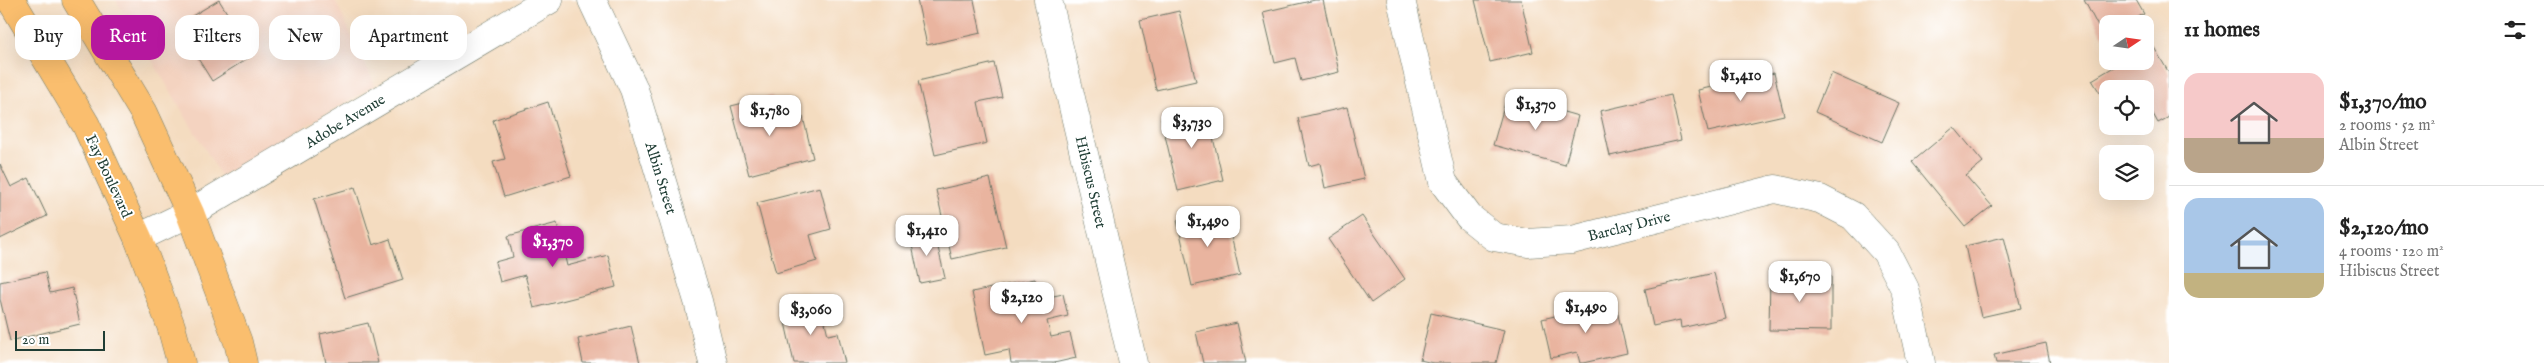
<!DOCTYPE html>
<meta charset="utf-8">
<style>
:root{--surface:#fff;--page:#f2f2f2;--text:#222;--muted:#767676;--line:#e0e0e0;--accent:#b5179e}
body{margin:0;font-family:"IM FELL English",serif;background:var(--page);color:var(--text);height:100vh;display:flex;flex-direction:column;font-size:19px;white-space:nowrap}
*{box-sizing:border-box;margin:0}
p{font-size:16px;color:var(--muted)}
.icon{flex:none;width:28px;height:28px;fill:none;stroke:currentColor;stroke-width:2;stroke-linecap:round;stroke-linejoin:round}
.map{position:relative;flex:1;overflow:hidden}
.panel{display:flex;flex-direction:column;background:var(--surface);width:375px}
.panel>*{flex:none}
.hud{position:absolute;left:15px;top:15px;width:475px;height:45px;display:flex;gap:10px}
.needle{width:32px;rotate:77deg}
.fabs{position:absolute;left:2099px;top:15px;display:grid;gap:10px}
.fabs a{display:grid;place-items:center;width:55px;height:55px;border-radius:10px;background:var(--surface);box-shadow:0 5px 20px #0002;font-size:25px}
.scale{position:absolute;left:15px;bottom:12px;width:90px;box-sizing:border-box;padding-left:5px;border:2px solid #1f3d34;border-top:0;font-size:14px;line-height:18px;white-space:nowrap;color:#1f3d34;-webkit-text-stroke:4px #fff;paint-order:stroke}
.price{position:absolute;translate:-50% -42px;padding:0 11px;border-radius:10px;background:#fff;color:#222;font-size:16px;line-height:32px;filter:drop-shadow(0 1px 2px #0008)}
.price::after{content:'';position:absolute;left:50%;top:30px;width:15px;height:11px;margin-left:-8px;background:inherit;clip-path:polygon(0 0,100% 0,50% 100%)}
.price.selected{background:var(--accent);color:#fff}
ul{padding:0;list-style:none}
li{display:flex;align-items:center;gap:15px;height:125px;padding:0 15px}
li+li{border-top:1px solid var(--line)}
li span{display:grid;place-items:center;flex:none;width:140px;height:100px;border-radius:15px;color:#555}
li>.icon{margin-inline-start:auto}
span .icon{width:60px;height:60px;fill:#fffc;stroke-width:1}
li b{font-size:21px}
h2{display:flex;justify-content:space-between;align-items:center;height:60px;padding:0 15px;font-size:21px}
.pill{padding:0 18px;border-radius:15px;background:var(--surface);box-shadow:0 5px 20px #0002;font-size:18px;line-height:45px}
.pill.selected{background:var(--accent);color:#fff}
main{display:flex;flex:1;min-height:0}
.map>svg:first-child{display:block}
</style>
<main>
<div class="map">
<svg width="2169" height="363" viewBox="0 0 2169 363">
<rect width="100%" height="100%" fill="#fff"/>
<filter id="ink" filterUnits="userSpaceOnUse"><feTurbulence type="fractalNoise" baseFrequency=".02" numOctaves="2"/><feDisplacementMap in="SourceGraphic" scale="10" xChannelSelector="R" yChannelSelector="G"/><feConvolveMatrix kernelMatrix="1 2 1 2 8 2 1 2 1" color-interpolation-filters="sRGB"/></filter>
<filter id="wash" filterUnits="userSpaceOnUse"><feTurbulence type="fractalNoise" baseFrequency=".0096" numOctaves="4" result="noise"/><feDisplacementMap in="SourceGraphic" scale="20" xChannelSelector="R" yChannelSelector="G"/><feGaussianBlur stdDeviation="1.12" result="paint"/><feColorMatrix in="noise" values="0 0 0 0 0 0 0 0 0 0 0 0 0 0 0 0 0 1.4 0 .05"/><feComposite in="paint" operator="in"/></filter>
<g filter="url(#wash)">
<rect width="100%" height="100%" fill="#f4dcc0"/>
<path fill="#f4d3c0" d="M116,0h219l40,85 -154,91z"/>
<g id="blocks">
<path fill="#e9b49f" d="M219,0l34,55 -41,26 -35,-56z
M917,0h57l7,33 -54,12z
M1315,0h8l16,72 -38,9 -6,-23 -20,5 -12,-51z
M1475,0h46l12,52 -43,10z
M2084,0h52l8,14 -19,10h-17v10l-5,2z
M1179,11l17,70 -40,9 -16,-70z
M2152,44l17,29v44l-11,6 -6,-11 -7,4v-27h-37v17l-16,-26 32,-19h21v-12z
M994,63l8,34 -24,5 9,41 -52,12 -17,-74z
M1774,73l10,42 -76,17 -10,-42z
M1831,73l68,30 -17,39 -67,-30z
M1671,95l10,45 -71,16 -10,-45z
M772,96l7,27 24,-6 10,41 -64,17 -18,-69z
M1507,96l71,20 -13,49 -72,-20z
M548,102l23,74 -67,21 -11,-35 12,-3 -12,-39z
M1347,107l17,72 -39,9 -5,-25 -11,3 -11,-48z
M1206,108l17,72 -45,11 -17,-73z
M1954,127l29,35 -17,14 26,30 -27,21 -53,-65z
M0,164l11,23 18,-9 18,38 -47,23z
M990,178l16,69 -54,12 -16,-69z
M355,187l18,58 17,-6 13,41 -58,18 -31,-99z
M820,187l11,42 -21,6 7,26 -41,12 -19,-70z
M1225,209l15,66 -48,11 -15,-66z
M1362,216l43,63 -34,24 -43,-64z
M557,223l10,43 41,-11 8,32 -82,21 -9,-33 -25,7 -5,-20 18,-5 -5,-21z
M934,230l11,48 -25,5 -10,-47z
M2004,237l17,71 -40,9 -16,-71z
M45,272l5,21 22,-5 8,36 -70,17 -10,-42v-17z
M1714,273l11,45 -44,10 -1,-8 -27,6 -8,-37z
M1770,275l61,1v55l-62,-1z
M1035,279l4,20 24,-5 5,22 -21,5 4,16 19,-4 6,25 -22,5h-43l-2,-13 -24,5 -13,-63z
M820,301l8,34 10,-2 7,30h-51l-12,-54z
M1615,302l12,51 -44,10h-3l-3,-11 -26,6 -9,-39z
M1431,313l73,17 -8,33h-63l-13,-3z
M368,323l10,40h-52l-6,-29z
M1237,323l9,40h-43l-7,-31z
M631,326l9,37h-57l-5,-24z
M2046,343l4,20h-54l-2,-8z"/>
</g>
</g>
<g filter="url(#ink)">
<use href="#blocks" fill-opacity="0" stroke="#6a7565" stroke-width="1"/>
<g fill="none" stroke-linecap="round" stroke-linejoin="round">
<defs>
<path id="minor" d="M592,0l42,89 64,212 15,62
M1048,0l85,363
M1401,0l42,182 26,35 25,20 34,6 44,-3 203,-51 45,10 33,17 33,36 19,37 16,74
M138,238l52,-25 359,-213"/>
<path id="major" d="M11,0l75,125 52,113 33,88 10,37
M76,0l68,113 46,100 48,129 5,21"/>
</defs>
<use href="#minor" stroke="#6a7565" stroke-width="29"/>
<use href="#major" stroke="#6a7565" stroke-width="29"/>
<use href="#minor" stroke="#fff" stroke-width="28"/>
<use href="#major" stroke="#fabe6e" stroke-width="28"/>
</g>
</g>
<g text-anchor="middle" stroke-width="4" stroke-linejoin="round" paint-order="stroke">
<g font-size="15" fill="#1f3d34" stroke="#fff">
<text transform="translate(345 121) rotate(-31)" y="5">Adobe Avenue</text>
<text transform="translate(109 176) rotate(65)" y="5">Fay Boulevard</text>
<text transform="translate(661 178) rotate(73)" y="5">Albin Street</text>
<text transform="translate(1091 182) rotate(77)" y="5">Hibiscus Street</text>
<text transform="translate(1629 226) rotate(-14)" y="5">Barclay Drive</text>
</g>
</g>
</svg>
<div class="fabs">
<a><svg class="needle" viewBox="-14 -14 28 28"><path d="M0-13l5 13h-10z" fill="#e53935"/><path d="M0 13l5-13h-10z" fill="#767676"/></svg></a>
<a><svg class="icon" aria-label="locate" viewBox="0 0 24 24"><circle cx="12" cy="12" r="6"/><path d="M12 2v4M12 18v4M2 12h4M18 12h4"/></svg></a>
<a><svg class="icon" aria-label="layers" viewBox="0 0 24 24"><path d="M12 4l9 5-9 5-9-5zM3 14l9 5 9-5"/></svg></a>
</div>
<div class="scale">20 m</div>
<b class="price" style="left:1741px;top:102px">$1,410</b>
<b class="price" style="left:1536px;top:131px">$1,370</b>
<b class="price" style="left:770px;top:137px">$1,780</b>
<b class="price" style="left:1192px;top:149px">$3,730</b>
<b class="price" style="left:1208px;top:248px">$1,490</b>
<b class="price" style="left:927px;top:257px">$1,410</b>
<b class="price selected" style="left:553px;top:268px">$1,370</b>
<b class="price" style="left:1800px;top:303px">$1,670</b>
<b class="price" style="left:1022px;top:324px">$2,120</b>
<b class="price" style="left:1586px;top:334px">$1,490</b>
<b class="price" style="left:811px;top:336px">$3,060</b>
<div class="hud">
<a class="pill">Buy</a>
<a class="pill selected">Rent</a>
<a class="pill">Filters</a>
<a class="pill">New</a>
<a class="pill">Apartment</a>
</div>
</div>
<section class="panel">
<h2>11 homes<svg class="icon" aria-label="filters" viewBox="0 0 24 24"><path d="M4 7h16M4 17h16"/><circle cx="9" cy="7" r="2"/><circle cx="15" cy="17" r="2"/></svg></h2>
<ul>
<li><span style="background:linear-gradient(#f6c9c9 65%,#b9a48a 0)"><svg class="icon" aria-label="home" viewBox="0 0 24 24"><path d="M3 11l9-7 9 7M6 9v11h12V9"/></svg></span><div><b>$1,370/mo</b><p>2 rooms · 52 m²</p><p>Albin Street</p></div></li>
<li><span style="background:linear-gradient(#a9c7e8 75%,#c2b280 0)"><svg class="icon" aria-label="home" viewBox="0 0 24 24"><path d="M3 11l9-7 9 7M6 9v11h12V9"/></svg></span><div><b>$2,120/mo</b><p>4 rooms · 120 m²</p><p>Hibiscus Street</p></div></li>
</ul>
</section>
</main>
